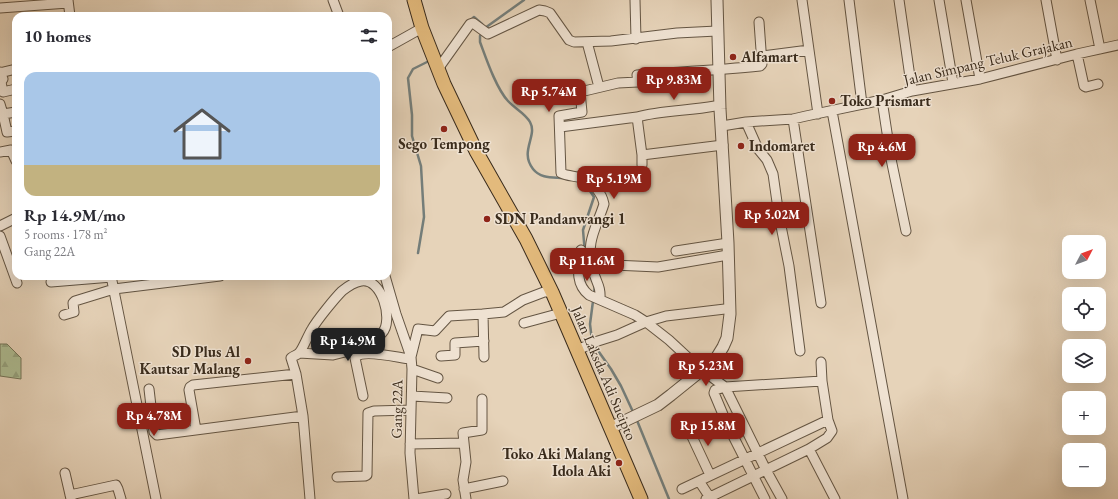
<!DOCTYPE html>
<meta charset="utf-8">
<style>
:root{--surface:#fff;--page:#f2f2f3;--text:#2b2b33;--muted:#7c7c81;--line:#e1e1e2;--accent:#8f2418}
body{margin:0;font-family:"EB Garamond",serif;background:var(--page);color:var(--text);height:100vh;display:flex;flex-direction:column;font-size:15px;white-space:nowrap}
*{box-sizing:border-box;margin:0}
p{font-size:13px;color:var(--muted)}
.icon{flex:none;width:22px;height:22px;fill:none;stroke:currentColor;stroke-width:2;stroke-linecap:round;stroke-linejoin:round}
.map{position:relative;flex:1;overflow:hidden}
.panel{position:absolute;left:12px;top:12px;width:380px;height:268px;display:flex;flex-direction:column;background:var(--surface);border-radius:12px;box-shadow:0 4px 16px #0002}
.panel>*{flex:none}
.needle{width:26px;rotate:49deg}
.controls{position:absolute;left:1062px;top:235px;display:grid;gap:8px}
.controls a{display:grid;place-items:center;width:44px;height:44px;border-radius:8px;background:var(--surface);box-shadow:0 4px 16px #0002;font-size:20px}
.price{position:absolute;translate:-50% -34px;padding:0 9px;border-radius:8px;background:var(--accent);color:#fff;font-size:13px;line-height:26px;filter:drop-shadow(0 1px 2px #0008)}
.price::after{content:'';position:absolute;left:50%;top:24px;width:12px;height:9px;margin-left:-6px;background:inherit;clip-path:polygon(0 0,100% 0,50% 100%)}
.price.on{background:#222;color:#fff}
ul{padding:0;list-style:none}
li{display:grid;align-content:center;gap:8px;height:212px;padding:0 12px}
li+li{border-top:1px solid var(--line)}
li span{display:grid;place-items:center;height:124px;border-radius:12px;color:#555}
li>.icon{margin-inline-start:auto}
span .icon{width:72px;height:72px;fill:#fffc;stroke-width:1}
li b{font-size:17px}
h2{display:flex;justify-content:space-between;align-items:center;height:48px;padding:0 12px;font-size:17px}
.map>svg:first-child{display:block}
</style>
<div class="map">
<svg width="1118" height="499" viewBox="0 0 1118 499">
<defs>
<pattern id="forest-firs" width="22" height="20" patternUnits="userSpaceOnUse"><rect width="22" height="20" fill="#aebe94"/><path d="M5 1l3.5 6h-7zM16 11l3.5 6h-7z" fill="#96a37f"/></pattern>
</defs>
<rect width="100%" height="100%" fill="#e6d3b9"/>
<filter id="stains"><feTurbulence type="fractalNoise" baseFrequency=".005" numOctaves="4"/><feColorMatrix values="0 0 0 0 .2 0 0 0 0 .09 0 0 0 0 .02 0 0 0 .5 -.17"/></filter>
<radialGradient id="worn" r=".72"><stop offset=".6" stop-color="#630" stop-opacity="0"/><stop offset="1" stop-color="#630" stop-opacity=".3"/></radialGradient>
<path fill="url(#forest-firs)" stroke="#747458" d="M0,344h7l14,14v21l-21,-3z"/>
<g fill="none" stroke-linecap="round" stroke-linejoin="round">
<path stroke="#747e7b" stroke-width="2.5" d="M524,0l-39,28 -5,8v6c6,16 16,46 28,59 6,7 17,12 22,21 8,14 -11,29 3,47 8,10 20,8 31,9
M470,21l4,-4 8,7
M586,185l8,12 -11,33 2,24 2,9
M418,253l6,-36 -1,-16 -2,-35 -9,-30v-21l-4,-37 5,-9 14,-7
M592,341l-2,-17 5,-38
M594,345l17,24 10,17 13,28
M636,418l33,81"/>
<defs>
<path id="minor" d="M68,0l2,16
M333,0l6,16
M635,0l1,39
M802,0l16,114
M849,0l13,104
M899,0l13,91
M939,0l14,83
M966,0l14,79
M1046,0l11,60
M1090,0l10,49
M0,8l68,-5
M587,42l12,45
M388,47l34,-19
M1077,54l7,32 2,1 12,-3
M762,56l47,-6
M438,69l32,-45 3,-1 15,11 51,-24 6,1 5,2 19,27 5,2 37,-1 66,-8 40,-2
M0,72l3,7 -2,3 2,10 13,-3
M0,73l16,-4
M562,90l16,-2 2,4
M882,100l9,59 15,72
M0,104l3,10 13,-2
M832,111l71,388
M3,114l4,18 9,-1
M637,117c25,-7 52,-6 78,-11
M793,119l28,184
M746,122l12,27 9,11 6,14 6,42 10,50 11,85
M722,126l24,-4 47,-3 13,-3 76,-16 30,-9 68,-12 97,-25 41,-9
M560,127l77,-10 5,38 81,-10
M0,152l11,-2 5,11
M642,165v-10
M0,226l16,-8
M0,236l17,47
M581,250c-2,16 -7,33 8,45l46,20 11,7 23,18 28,26 28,21 41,83 16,29
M676,251l52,-8
M591,264l67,3 70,-12
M111,276l45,223
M385,276l11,38 15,43 1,12 -2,84 4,46
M51,282l61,-5
M600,300c1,-15 -4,-17 -7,-30 -8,-28 3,-41 11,-66 -2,-11 -12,-23 -23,-26 -6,-2 -14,-2 -20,-5l-2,-57 23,-4 -2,-20 38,-9 20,-1 -1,-7c41,-3 82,-5 123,-9l2,-2 -3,-42
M64,315l10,-3 -1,-9 2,-2 39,-12 106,-13
M524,323l37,-10
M577,350l21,-9 19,-6 29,-13 20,-6 59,-7
M299,353l34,2 12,-3 37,-19c12,-12 0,-56 -21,-52 -6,1 -14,6 -19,10 -7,7 -25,29 -30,38 -4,6 -9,20 -13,24 -3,3 -5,2 -8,5l5,16 7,42 7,83
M441,356l14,-1v-12l29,-2
M411,357l7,-28 17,2 14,-15 34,-2
M484,357l-1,-43 21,-2 19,-12 21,-8h8
M821,362l1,19
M412,369l26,9
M149,389l5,43 3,3 146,-19
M363,396l-8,-38c7,-10 44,0 55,1
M412,396l35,2
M688,428l22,47
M196,430l-7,-40 1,-3 3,-2 103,-11
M410,444l54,-1
M809,449l26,50
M65,473l6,26
M337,477l28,-1 2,-1 1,-62 6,-2 37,-1
M699,481l12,18
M464,489l39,-8
M682,489l146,-69
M70,495l46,-10 2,4 3,10
M416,499l30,-5
M466,499l-3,-19 3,-18 -3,-29 19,-3v-31
M706,499l103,-50 18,-11 5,-7 -4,-11 -6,-39 -97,6 -10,3 -1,3 13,31 38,75"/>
<path id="tertiary" d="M610,428l48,-23 13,-10 31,-25 10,-5 11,-18 4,-9 3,-24 -2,-71 -8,-134 -3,-109"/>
<path id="primary" d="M414,0l8,28 22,56 32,67 50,88 26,53 89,207"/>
</defs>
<use href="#minor" stroke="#645543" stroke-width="11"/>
<use href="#tertiary" stroke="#645543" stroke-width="13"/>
<use href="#primary" stroke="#392b1c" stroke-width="15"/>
<use href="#minor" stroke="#efe2d2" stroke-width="9"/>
<use href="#tertiary" stroke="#efe2d2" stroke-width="11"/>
<use href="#primary" stroke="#e3ba7c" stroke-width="13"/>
</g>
<g fill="#8f2418" stroke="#efe2d2" stroke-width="1.5">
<circle cx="733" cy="57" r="4"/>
<circle cx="832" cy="101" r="4"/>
<circle cx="444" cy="129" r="4"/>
<circle cx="741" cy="146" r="4"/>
<circle cx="487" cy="219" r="4"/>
<circle cx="248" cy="361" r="4"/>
<circle cx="619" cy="463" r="4"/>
</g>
<g text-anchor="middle" stroke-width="3" stroke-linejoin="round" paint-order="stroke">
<g font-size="15" font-weight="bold" fill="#392b1c" stroke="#efe2d2" text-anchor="start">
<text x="741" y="62">Alfamart</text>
<text x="840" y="106">Toko Prismart</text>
<text x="444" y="149" text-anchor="middle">Sego Tempong</text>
<text x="749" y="151">Indomaret</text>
<text x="495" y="224">SDN Pandanwangi 1</text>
<text x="240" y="357" text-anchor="end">SD Plus Al<tspan x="240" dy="17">Kautsar Malang</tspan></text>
<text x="611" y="459" text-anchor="end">Toko Aki Malang<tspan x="611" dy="17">Idola Aki</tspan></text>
</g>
<g font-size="15" fill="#392b1c" stroke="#efe2d2">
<text transform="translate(988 61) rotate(-13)" y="5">Jalan Simpang Teluk Grajakan</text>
<text transform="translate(604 373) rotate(67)" y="5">Jalan Laksda Adi Sucipto</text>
<text transform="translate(397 409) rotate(-89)" y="5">Gang 22A</text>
</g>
</g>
<rect width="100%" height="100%" filter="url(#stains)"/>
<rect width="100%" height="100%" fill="url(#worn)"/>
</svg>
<div class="controls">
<a><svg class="needle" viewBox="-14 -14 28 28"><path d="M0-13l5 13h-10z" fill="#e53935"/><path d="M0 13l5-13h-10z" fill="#7c7c81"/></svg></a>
<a><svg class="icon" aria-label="locate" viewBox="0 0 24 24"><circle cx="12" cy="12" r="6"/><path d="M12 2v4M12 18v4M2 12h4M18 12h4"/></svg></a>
<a><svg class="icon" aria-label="layers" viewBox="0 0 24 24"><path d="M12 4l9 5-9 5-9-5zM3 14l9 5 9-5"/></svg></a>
<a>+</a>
<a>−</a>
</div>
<b class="price" style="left:674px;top:101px">Rp 9.83M</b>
<b class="price" style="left:549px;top:113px">Rp 5.74M</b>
<b class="price" style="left:882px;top:168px">Rp 4.6M</b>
<b class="price" style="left:614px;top:200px">Rp 5.19M</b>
<b class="price" style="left:772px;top:236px">Rp 5.02M</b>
<b class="price" style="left:587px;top:282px">Rp 11.6M</b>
<b class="price on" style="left:348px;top:362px">Rp 14.9M</b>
<b class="price" style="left:706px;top:387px">Rp 5.23M</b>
<b class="price" style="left:154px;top:437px">Rp 4.78M</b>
<b class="price" style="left:708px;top:447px">Rp 15.8M</b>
<section class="panel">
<h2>10 homes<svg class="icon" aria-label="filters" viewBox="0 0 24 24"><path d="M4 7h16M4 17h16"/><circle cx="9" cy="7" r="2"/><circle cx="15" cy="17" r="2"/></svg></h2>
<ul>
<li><span style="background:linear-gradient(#a9c7e8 75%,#c2b280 0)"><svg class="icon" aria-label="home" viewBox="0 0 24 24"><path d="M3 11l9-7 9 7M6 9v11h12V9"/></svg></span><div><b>Rp 14.9M/mo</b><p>5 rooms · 178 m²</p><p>Gang 22A</p></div></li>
</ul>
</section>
</div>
